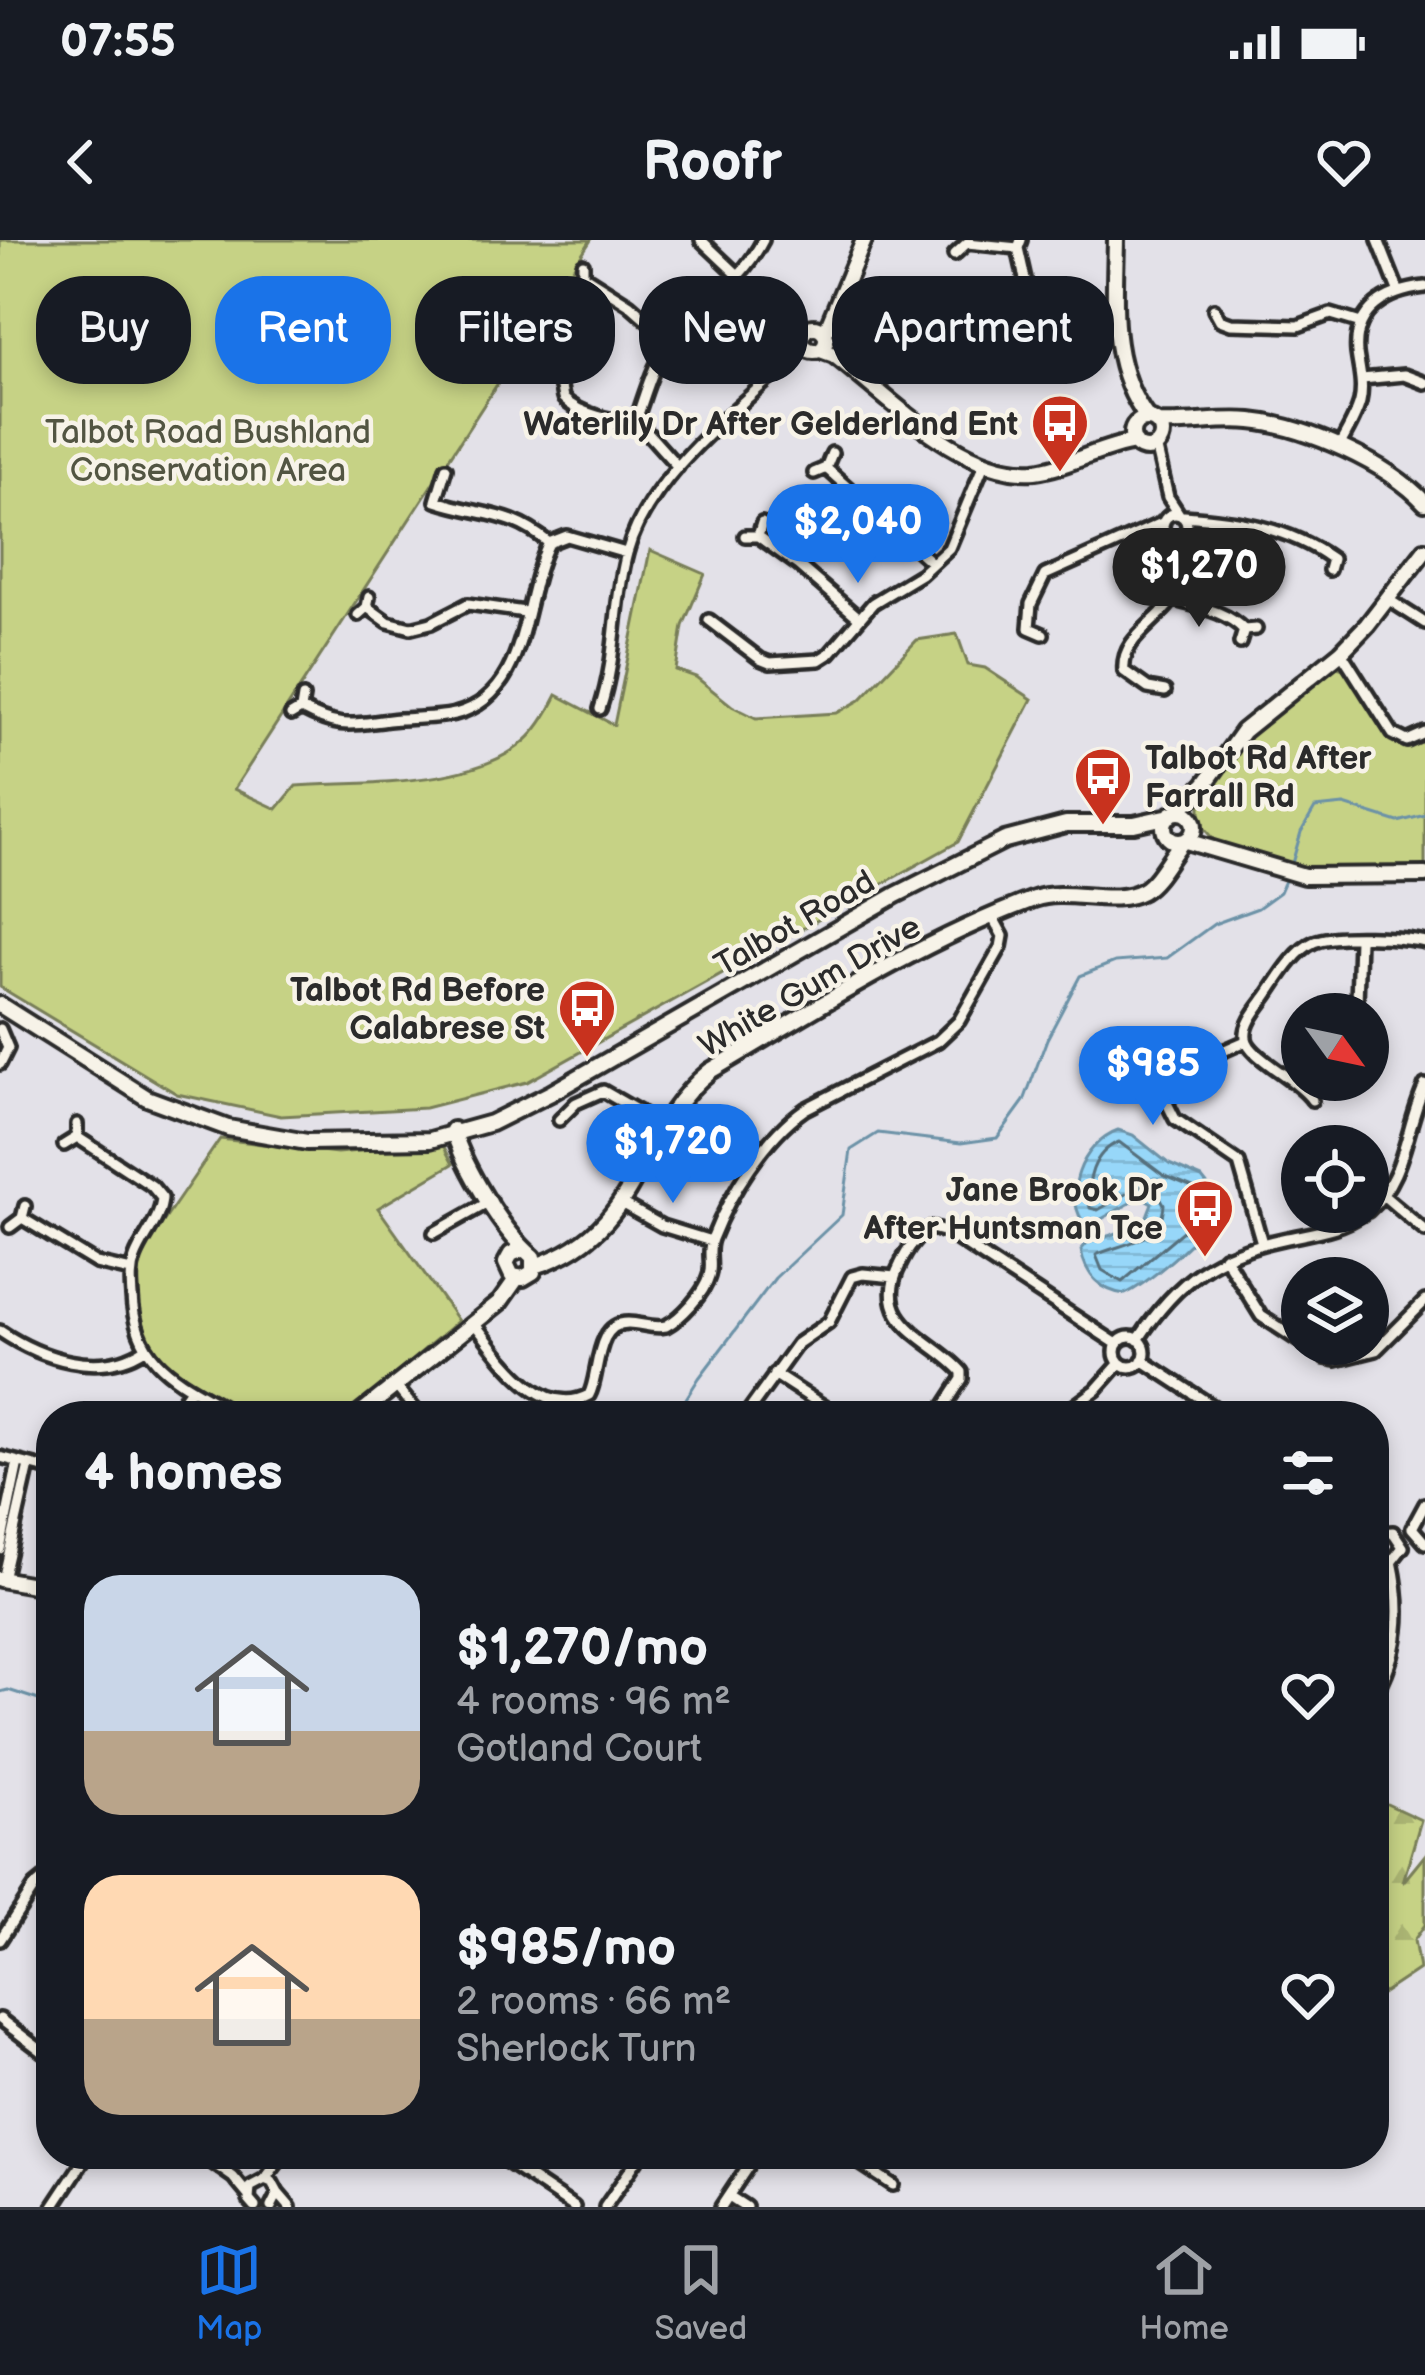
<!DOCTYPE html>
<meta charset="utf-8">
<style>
:root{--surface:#171b24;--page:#20242c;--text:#f1f3f6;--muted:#9ea1a6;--line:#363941;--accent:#1a73e8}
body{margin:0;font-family:"Balsamiq Sans",sans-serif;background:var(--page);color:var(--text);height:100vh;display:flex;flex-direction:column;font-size:45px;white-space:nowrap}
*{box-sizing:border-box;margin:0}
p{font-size:39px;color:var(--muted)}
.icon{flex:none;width:66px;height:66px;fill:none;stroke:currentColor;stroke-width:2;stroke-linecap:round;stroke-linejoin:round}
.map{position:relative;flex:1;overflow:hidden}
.panel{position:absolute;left:36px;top:1161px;width:1353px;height:768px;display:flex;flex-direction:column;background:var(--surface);border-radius:48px;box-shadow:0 6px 18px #0003}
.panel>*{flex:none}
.guide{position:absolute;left:36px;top:36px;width:1353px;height:108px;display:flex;gap:24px}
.needle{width:78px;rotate:123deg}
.tools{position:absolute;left:1281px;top:753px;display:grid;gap:24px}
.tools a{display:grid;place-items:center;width:108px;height:108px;border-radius:50%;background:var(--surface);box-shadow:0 6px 18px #0003;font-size:60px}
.price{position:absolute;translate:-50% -102px;padding:0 27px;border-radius:42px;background:var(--accent);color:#fff;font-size:39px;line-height:78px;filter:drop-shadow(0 3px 6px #0008)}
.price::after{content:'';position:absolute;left:50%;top:72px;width:36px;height:27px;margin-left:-18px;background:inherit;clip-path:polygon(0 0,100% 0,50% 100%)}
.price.current{background:#222;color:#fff}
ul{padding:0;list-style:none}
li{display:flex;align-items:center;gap:36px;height:300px;padding:0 48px}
li span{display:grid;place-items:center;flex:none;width:336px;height:240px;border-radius:36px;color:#555}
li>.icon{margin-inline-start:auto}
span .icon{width:144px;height:144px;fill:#fffc;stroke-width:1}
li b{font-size:51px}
h2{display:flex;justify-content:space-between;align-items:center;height:144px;padding:0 48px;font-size:51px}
.tag{padding:0 42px;border-radius:48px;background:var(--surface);box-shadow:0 6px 18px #0003;font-size:42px;line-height:108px}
.tag.current{background:var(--accent);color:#fff}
.status{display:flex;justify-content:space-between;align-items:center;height:84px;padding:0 60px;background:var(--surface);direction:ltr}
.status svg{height:33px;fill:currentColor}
header{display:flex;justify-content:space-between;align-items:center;height:156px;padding:0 48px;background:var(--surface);font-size:54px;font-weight:600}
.menu{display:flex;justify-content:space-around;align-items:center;height:168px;border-top:3px solid var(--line);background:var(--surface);font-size:33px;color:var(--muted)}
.menu a{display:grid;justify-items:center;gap:6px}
.menu .current{color:var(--accent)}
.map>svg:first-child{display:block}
</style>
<div class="status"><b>07:55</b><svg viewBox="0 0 49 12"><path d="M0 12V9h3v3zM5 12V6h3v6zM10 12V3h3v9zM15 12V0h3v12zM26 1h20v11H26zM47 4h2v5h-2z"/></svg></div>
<header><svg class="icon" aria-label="back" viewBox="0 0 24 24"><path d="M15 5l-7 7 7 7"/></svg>Roofr<svg class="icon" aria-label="heart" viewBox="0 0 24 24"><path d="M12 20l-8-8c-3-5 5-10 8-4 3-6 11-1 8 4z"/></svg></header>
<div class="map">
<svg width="1425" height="1967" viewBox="0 0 1425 1967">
<defs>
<pattern id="forest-firs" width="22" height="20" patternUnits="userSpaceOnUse" patternTransform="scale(3)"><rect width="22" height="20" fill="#c6d285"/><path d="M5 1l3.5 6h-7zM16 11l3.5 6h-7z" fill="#aab473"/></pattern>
<pattern id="water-rules" width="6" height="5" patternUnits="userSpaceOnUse" patternTransform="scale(3)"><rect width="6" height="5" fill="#97d7f9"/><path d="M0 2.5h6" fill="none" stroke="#82b9d6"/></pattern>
</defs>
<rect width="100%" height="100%" fill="#e3e1e8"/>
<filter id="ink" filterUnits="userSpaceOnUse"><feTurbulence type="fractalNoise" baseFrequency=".00833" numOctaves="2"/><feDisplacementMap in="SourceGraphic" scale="24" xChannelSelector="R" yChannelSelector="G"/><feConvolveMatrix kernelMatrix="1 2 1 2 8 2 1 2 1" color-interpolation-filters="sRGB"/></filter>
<g filter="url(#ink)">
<path fill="url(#forest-firs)" stroke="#787e58" stroke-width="3" d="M1374,1558l47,22 -18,62 22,-27v70l-11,15 5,29 -45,30z"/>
<path fill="#c6d285" stroke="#787e58" stroke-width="3" d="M0,0h591l-357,549 43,20 19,-23c69,-5 175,2 229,-45 14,-12 24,-30 32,-46l57,30 36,-175 55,24 -22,52 -7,44 20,7 36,29 24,12 81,-5 23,-13 57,-60 40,-6 11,31 17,3 47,31 -74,143 -431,240 -102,26 -144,8 -104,-22 -177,-107z
M1333,426l15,4c18,28 38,89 77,69v136l-93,3 -106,-24 -26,-30v-18l31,-52 38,-38z
M220,899l117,14 99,-9 8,3 9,17 -75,44 80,113 -112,95h-101l-67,-40 -30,-34 -12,-47 6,-42z"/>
<path fill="url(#water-rules)" stroke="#6c92a7" stroke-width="3" d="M1118,890l15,5 36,29 33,14 15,19c-1,8 0,12 -4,19 -10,20 -67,69 -88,78 -25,-3 -40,-20 -44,-44l6,-7 57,-19 8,-21 -11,-6 -54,30c-27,-30 -5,-84 31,-97z"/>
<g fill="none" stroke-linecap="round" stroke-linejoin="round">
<path stroke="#56707d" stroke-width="3" d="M1119,902l44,33 32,13 10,13 -8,18 -75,63 -20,-12 -6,-15c28,-13 66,-12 68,-51l-9,-16 -13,-3 -44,25 -8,-2c-5,-25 3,-56 29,-66z"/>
<path stroke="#6c92a7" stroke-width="3" d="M1291,627l10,-35 14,-24 29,-3 54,17 27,-7
M675,1176l24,-38 76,-100 67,-63 9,-65 27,-17 83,10 36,-5 27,-37 23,-62 33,-63 35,-14 52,-4 47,-34 44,-16 22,-16 7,-16
M0,1452l8,-2 43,14"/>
<defs>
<path id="street" d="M701,0l38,36
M1378,0l20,50
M954,15l13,-12 51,5
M583,35l46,29 42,37
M572,40l11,-5v-11
M1214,69l6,11 11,4 67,2 33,-12 30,9
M942,83l49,33 14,2 9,-7 11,-72 -7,-31 3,-8
M930,92l12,-9 -3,-13
M530,114c27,16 28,14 33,44 15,16 52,25 73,22
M1362,139l42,-4 21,8
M1156,205l12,52 11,17
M1339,206c8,-14 17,-29 21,-44 4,-17 -1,-33 -3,-49 -4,-44 31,-62 68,-66
M678,227l-42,-47c10,-27 17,-58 36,-80 30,-34 70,-58 91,-100
M446,228l-10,33c44,15 74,9 113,42
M826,228l106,95
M814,233l12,-5 6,-15
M1163 286a12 12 0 1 1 24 0a12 12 0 1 1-24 0Z
M1184,276c53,4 104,11 148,43l-3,11
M745,296h13l4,-13
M758,296l40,29 60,52
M1175,360c24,7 51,11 69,30
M1389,360l36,23
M367,367l21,15 23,6 20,-5 37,-19 57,8
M358,375l9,-8 2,-10
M709,380l51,39 10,4 49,-3 11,-7 43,-50 48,-29 28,-26 35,-84
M1043,394l-14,-6 2,-24 14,-29 119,-53
M1240,403l4,-13 12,-1
M1341,412l52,82 14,7 18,-8
M1165,451l-17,-3 -24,-17c-5,-51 86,-58 50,-134
M301,469c43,23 53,14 98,10 18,-1 38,-1 56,-5 75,-19 66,-115 94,-171l18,-7 59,17
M600,469c18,-54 13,-105 27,-156 21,-78 111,-144 167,-197l8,-16
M291,475l10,-6 2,-12
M1357,763l2,-64
M0,789l8,19 -8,16
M1246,801l-53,23 -26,39 8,16 64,44 23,80
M1312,860c-14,-21 -64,-43 -66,-62 -2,-14 12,-30 20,-41 12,-17 28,-46 48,-55 20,-9 88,-5 111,0
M559,880l17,-17 27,-12 61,35
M77,897l75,49 10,12c-1,22 -20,40 -27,60 -5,13 -4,25 -3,38 3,74 55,87 107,120
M64,905l13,-8v-13
M1384,956l41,35
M621,963l41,23 49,15
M1368,971c38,-33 37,-83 57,-126
M22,978l74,45 35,8
M10,987l12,-9 3,-12
M434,993l57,-32
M1224,1016l37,60 64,42 11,2 40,-10 49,-49
M474,1083c25,32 67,98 115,72 11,-19 5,-72 39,-72 13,0 24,6 38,3 15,-8 38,-32 43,-50 4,-12 -2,-24 3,-37 18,-46 53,-102 93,-130l133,-68 21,-20 42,-74 2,-11 -11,-20
M0,1091c40,27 100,48 145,18
M1115 1112a15 15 0 1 1 30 0a15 15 0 1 1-30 0Z
M1138,1100c40,-61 77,-87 149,-102 29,-6 55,-9 79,-26
M1142,1120l86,56
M774,1134l65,42
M395,1145l25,31
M172,1176l18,-26
M745,1176l52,-72 32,-22 23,-45 11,-3 32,3
M938,1176l24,-37v-7c-28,-33 -92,-48 -62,-107 7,-15 16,-29 31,-37l15,4 171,112
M1061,1176l35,-26 24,-27
M0,1217l51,13
M1425,1264l-13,24 13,15
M1374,1300l5,-7 14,-1 10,15 -11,14h-10l-8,-7
M0,1309l18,-87
M3,1340l26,-115
M1374,1457c26,-44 29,-87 18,-136
M0,1700l35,-54 16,-13
M0,1779l51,39
M200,1914l33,23 15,18
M495,1914l79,53
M846,1914l47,31
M265,1939l7,3 6,11 -7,14
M278,1953l12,14
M729,1956l17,11
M53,1967l35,-53
M255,1967l-6,-7 1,-13 15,-8 19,-25
M605,1967l36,-53
M721,1967l35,-53"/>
<path id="secondary" d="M1116,0c-1,63 -8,126 32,179
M802 99a12 12 0 1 1 24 0a12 12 0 1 1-24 0Z
M825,93l39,-93
M820,110l14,5c54,41 129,122 201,116 34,-4 65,-24 100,-29
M1132 194a15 15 0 1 1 30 0a15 15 0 1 1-30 0Z
M1157,183c32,2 63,-5 94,-2 54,5 137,42 174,82
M1177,572l28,-28 38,-53 98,-79 26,-27 58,-75
M1164 587a15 15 0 1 1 30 0a15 15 0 1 1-30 0Z
M1186,601l118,35 121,-1
M0,765l147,93 81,30 79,14 123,-2 61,-17 60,-30 345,-198 109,-55 61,-16h68l36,-8
M453,890c12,39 50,102 80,127v15l-10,6 -11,-2 -6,-13 5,-9 10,-4
M535,1026c111,-36 97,-132 175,-195 105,-62 209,-129 324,-172 32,-12 79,8 108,-8 16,-9 28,-35 40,-49
M357,1176l143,-114 17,-24
M0,1339l51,9"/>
</defs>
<use href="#street" stroke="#2b2b2b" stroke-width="18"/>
<use href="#secondary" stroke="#2b2b2b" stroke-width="22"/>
<use href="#street" stroke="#f7f3e8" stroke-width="9"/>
<use href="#secondary" stroke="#f7f3e8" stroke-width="14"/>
</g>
</g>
<defs>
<symbol id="bus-pin" viewBox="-11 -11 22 30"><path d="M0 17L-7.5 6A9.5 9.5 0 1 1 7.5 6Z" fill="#c8321e" stroke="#f7f3e8"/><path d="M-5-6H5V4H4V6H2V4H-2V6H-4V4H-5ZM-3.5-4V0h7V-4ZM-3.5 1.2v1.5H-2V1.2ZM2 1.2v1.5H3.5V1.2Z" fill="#fff"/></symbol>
</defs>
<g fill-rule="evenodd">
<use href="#bus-pin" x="1027" y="150" width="66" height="90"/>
<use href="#bus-pin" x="1070" y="503" width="66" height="90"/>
<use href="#bus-pin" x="554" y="735" width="66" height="90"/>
<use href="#bus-pin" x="1172" y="935" width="66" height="90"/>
</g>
<g text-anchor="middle" stroke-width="9" stroke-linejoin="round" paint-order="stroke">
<g font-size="33" font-weight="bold" fill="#2b2b2b" stroke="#f7f3e8" text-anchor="end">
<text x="1018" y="195">Waterlily Dr After Gelderland Ent</text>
<text x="1145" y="529" text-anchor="start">Talbot Rd After<tspan x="1145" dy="38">Farrall Rd</tspan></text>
<text x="545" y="761">Talbot Rd Before<tspan x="545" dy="38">Calabrese St</tspan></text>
<text x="1163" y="961">Jane Brook Dr<tspan x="1163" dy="38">After Huntsman Tce</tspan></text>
</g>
<g font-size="33" fill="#525542" stroke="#f7f3e8">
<text x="208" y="203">Talbot Road Bushland<tspan x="208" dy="38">Conservation Area</tspan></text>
</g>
<g font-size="33" fill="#2b2b2b" stroke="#f7f3e8">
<text transform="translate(794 682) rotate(-30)" y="12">Talbot Road</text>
<text transform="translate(809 745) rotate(-30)" y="12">White Gum Drive</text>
</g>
</g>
</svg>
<div class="tools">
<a><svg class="needle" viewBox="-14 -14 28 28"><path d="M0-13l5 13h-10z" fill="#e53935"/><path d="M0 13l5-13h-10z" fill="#9ea1a6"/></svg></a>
<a><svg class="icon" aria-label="locate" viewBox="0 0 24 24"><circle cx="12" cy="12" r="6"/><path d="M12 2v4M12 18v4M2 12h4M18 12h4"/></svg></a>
<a><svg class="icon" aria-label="layers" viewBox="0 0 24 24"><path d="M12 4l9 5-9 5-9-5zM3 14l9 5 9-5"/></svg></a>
</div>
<b class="price" style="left:858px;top:346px">$2,040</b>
<b class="price current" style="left:1199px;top:390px">$1,270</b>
<b class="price" style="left:1153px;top:888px">$985</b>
<b class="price" style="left:673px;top:966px">$1,720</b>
<div class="guide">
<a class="tag">Buy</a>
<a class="tag current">Rent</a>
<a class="tag">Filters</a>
<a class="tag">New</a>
<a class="tag">Apartment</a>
</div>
<section class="panel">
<h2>4 homes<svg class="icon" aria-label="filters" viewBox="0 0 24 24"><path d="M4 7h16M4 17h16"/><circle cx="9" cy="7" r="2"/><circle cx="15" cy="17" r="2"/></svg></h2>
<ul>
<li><span style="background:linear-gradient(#c9d6e8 65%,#b9a48a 0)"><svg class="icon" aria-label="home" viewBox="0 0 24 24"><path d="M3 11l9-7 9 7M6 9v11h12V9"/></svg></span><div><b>$1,270/mo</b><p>4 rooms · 96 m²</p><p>Gotland Court</p></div><svg class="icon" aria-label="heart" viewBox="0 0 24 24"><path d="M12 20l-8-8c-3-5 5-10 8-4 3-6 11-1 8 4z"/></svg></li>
<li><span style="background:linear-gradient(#ffd9b3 60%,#b9a48a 0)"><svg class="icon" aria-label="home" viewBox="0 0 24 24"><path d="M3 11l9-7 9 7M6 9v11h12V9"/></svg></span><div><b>$985/mo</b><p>2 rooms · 66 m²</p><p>Sherlock Turn</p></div><svg class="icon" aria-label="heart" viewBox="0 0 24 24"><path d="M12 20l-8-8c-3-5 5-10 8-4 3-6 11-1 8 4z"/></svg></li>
</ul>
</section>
</div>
<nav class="menu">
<a class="current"><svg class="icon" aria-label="map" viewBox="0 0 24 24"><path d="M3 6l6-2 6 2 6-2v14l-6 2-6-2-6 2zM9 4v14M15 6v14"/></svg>Map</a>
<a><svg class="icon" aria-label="saved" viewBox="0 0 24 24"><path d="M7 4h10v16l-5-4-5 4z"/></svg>Saved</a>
<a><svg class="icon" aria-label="home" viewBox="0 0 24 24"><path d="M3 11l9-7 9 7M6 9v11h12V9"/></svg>Home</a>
</nav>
